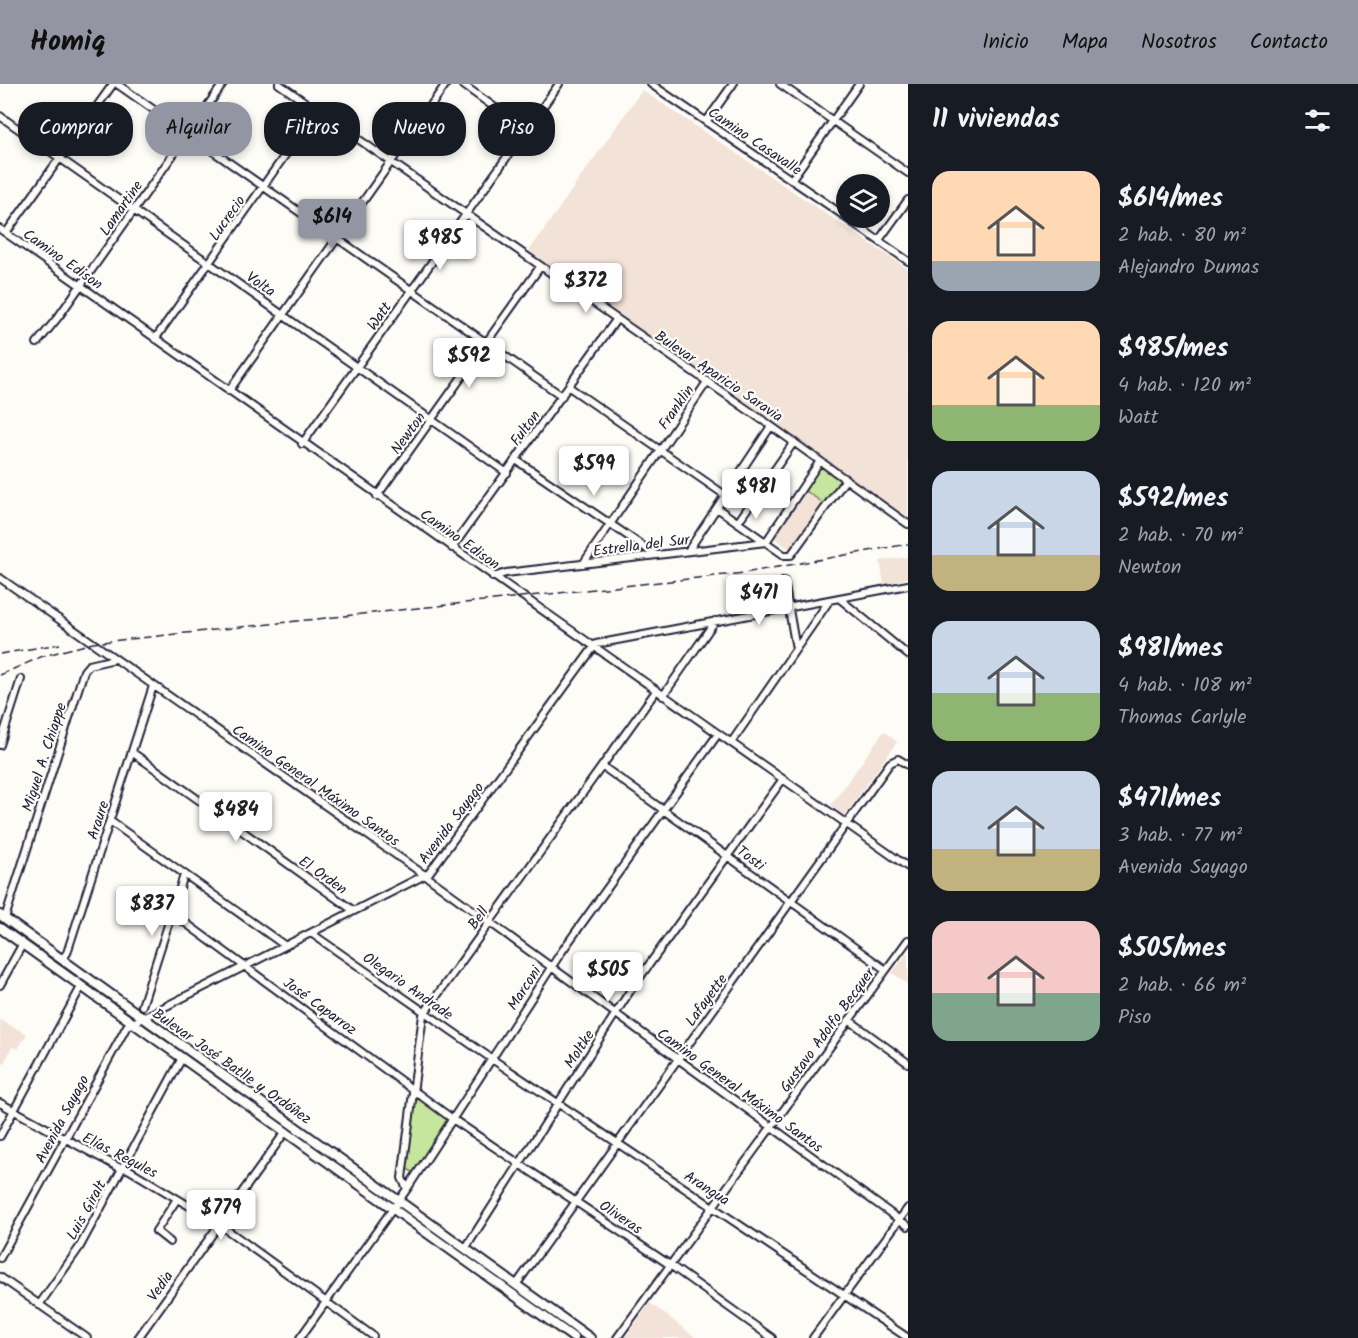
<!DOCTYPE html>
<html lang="es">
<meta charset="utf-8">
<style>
:root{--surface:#171b24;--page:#242831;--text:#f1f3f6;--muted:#9ea1a6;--accent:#9495a2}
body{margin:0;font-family:Kalam,sans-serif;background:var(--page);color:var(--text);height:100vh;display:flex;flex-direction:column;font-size:22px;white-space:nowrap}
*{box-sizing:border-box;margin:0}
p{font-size:20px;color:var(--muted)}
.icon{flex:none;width:33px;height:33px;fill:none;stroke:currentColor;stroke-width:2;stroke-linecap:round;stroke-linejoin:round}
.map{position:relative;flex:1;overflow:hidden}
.sheet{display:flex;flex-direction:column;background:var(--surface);width:450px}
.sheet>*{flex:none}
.hud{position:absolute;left:18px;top:18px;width:570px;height:54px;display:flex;gap:12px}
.controls{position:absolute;left:836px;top:90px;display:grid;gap:12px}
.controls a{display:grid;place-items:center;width:54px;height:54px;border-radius:50%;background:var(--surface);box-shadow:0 3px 9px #0003;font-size:30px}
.price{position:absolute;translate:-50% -51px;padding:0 14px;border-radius:6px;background:#fff;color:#222;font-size:20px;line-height:39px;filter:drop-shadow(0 2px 3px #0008)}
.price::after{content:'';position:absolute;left:50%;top:36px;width:18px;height:14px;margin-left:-9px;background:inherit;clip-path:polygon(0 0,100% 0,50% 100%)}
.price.current{background:var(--accent);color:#111}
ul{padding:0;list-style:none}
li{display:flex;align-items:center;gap:18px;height:150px;padding:0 24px}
li span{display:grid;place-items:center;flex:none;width:168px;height:120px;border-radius:18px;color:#555}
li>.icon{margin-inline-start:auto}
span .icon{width:72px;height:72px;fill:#fffc;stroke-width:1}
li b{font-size:26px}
h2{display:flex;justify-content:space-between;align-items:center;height:72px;padding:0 24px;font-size:26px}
.pill{padding:0 21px;border-radius:24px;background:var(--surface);box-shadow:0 3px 9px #0003;font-size:21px;line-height:54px}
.pill.current{background:var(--accent);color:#111}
header{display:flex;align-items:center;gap:36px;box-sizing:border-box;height:84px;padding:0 30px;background:var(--accent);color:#111}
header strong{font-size:28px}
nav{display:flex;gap:33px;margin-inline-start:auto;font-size:21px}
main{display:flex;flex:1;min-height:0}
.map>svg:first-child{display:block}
</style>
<header>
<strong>Homiq</strong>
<nav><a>Inicio</a><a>Mapa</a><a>Nosotros</a><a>Contacto</a></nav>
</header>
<main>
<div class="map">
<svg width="908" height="1254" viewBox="0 0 908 1254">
<rect width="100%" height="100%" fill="#fdfcf7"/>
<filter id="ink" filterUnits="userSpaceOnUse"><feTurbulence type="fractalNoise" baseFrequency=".0167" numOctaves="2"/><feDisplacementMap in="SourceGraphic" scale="12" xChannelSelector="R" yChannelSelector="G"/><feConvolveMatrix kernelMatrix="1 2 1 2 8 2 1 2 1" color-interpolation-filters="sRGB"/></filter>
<g filter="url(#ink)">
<path fill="#f2e2d7" d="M642,6l266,179v248l-379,-266z
M805,406l19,13 -33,47 -18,-13z
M908,473v21l-24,6 -4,-23z
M884,647l13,11 -53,74 -13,-11z
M908,868v32l-16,-11z
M0,936l27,14 -9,15 -6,-2 -8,16 -4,-1z
M650,1219l46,35h-71z"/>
<path fill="#c6e59d" stroke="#74846c" stroke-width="1.5" d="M820,382l22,15 -16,24 -23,-16z
M0,837l127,90 -38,-22 -89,-65z
M167,959l17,9 205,147 -30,-19z
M419,1015l28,20 1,4 -34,50 -8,-5 8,-67z"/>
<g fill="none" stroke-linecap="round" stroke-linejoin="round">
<defs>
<path id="minor" d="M117,0l445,312
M279,0l492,342 137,98
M462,0l64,46
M651,0l195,133
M780,0l128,89
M0,32l507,357
M706,38l27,-38
M791,96l68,-96
M846,134l62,43
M0,145l908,638
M6,149l107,-149
M879,156l29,-40
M155,255l162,-229
M37,259l22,-27 164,-232
M569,303l156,108
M229,307l217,-307
M302,360l257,-360
M516,376l140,95
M377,412l163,-229
M717,424l67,47h7l55,-76
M738,438l56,-80
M452,464l164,-228
M688,467l83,-125
M583,480l124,-182
M493,493l13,-4 260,-31 54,-81
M0,494l426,298 482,350
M784,497l12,68
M840,515l68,56
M663,612l52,-75
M731,659l98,-142
M0,661l21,-66
M133,669l221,158
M602,682l284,204
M110,737l174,124
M172,829l282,207 216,145 102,73
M5,834l79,-247 5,-6 26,-6
M311,849l181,126 416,279
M62,875l5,-6 86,-267
M0,901l22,-40
M142,922l42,-131
M849,936l59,43
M0,1019l118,64 10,2 91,55 154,112
M0,1052l81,-149
M407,1105l-5,-11 21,-163 233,-324
M170,1158l-14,-11 21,-32
M465,1165l165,-258 153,-212
M0,1174l127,-232 302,-153 167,-229 312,-59
M0,1193l87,61
M516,1201l374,-522 8,-4 10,6
M39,1221l40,-57 103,-190
M138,1254l148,-207
M300,1254l107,-149 153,-235 158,-220
M617,1254l291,-398
M813,1254l95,-130"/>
<path id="major" d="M0,831l590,423
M0,844l574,410"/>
</defs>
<use href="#minor" stroke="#22223b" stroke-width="10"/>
<use href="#major" stroke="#22223b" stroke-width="12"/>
<use href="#minor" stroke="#fdfcf7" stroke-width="6"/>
<use href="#major" stroke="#fdfcf7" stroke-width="8"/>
<path stroke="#22223b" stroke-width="1.5" stroke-dasharray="9 4.5" stroke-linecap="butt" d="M0,570l60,-10
M0,591l43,-19 50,-13 651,-70 164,-29"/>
</g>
</g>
<g text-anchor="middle" stroke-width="4.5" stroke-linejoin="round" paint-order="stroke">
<g font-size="15" fill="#22223b" stroke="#fdfcf7">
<text transform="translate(755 57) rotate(34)" y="5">Camino Casavalle</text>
<text transform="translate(121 124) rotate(-55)" y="5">Lamartine</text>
<text transform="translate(227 134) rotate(-55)" y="5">Lucrecio</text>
<text transform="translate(63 175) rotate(35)" y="5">Camino Edison</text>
<text transform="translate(261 200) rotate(35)" y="5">Volta</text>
<text transform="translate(379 232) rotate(-55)" y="5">Watt</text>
<text transform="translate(719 292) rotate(34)" y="5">Bulevar Aparicio Saravia</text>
<text transform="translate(676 323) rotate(-55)" y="5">Franklin</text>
<text transform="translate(525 344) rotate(-54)" y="5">Fulton</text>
<text transform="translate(408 349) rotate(-54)" y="5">Newton</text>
<text transform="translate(460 455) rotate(35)" y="5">Camino Edison</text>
<text transform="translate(641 461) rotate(-7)" y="5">Estrella del Sur</text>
<text transform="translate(44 673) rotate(-72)" y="5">Miguel A. Chiappe</text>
<text transform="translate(316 701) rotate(35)" y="5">Camino General Máximo Santos</text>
<text transform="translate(98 736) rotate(-72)" y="5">Araure</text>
<text transform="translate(451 739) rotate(-53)" y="5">Avenida Sayago</text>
<text transform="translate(751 774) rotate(36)" y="5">Tosti</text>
<text transform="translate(323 791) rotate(35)" y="5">El Orden</text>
<text transform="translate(478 834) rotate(-54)" y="5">Bell</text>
<text transform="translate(408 902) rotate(35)" y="5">Olegario Andrade</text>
<text transform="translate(524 904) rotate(-57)" y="5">Marconi</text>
<text transform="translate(706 916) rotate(-54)" y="5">Lafayette</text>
<text transform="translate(320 922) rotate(36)" y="5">José Caparroz</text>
<text transform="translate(827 946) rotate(-54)" y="5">Gustavo Adolfo Becquer</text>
<text transform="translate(579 965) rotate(-57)" y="5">Moltke</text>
<text transform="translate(232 982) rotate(35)" y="5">Bulevar José Batlle y Ordóñez</text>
<text transform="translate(740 1006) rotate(36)" y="5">Camino General Máximo Santos</text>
<text transform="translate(62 1035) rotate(-62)" y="5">Avenida Sayago</text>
<text transform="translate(120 1071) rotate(27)" y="5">Elías Regules</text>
<text transform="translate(707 1104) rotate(33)" y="5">Arangua</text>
<text transform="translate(86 1126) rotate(-61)" y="5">Luis Giralt</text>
<text transform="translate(621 1133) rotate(34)" y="5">Oliveras</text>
<text transform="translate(160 1202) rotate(-55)" y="5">Vedia</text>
</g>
</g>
</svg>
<div class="controls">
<a><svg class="icon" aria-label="layers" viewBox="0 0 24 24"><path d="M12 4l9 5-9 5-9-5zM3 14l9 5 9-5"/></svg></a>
</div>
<b class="price current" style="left:332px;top:166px">$614</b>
<b class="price" style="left:440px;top:187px">$985</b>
<b class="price" style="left:586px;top:230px">$372</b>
<b class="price" style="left:469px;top:305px">$592</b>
<b class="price" style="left:594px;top:413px">$599</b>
<b class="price" style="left:756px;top:436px">$981</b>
<b class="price" style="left:759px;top:542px">$471</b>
<b class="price" style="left:236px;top:759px">$484</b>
<b class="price" style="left:152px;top:853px">$837</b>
<b class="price" style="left:608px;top:919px">$505</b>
<b class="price" style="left:221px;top:1157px">$779</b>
<div class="hud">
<a class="pill">Comprar</a>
<a class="pill current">Alquilar</a>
<a class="pill">Filtros</a>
<a class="pill">Nuevo</a>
<a class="pill">Piso</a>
</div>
</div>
<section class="sheet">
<h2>11 viviendas<svg class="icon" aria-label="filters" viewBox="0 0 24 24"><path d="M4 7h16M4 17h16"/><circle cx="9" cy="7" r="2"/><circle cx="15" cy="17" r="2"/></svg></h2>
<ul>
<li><span style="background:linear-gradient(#ffd9b3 75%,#9aa5b1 0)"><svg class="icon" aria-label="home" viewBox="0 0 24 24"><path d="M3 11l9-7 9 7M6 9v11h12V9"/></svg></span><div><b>$614/mes</b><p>2 hab. · 80 m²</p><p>Alejandro Dumas</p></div></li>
<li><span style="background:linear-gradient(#ffd9b3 70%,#8fb573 0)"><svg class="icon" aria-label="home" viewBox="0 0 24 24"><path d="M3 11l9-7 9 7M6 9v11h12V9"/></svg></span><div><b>$985/mes</b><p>4 hab. · 120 m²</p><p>Watt</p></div></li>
<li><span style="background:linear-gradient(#c9d6e8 70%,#c2b280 0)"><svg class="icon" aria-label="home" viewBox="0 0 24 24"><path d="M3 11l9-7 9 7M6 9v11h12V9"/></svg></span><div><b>$592/mes</b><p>2 hab. · 70 m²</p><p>Newton</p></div></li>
<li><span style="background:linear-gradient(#c9d6e8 60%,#8fb573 0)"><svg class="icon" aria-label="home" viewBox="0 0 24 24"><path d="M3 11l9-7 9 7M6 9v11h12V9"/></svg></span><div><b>$981/mes</b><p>4 hab. · 108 m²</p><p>Thomas Carlyle</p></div></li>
<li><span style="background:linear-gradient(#c9d6e8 65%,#c2b280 0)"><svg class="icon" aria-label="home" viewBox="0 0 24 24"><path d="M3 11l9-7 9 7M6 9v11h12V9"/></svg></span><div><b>$471/mes</b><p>3 hab. · 77 m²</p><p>Avenida Sayago</p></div></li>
<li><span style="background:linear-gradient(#f6c9c9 60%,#7fa58c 0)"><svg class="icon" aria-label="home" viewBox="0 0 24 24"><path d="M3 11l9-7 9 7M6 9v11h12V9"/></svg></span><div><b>$505/mes</b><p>2 hab. · 66 m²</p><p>Piso</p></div></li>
</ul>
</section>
</main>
